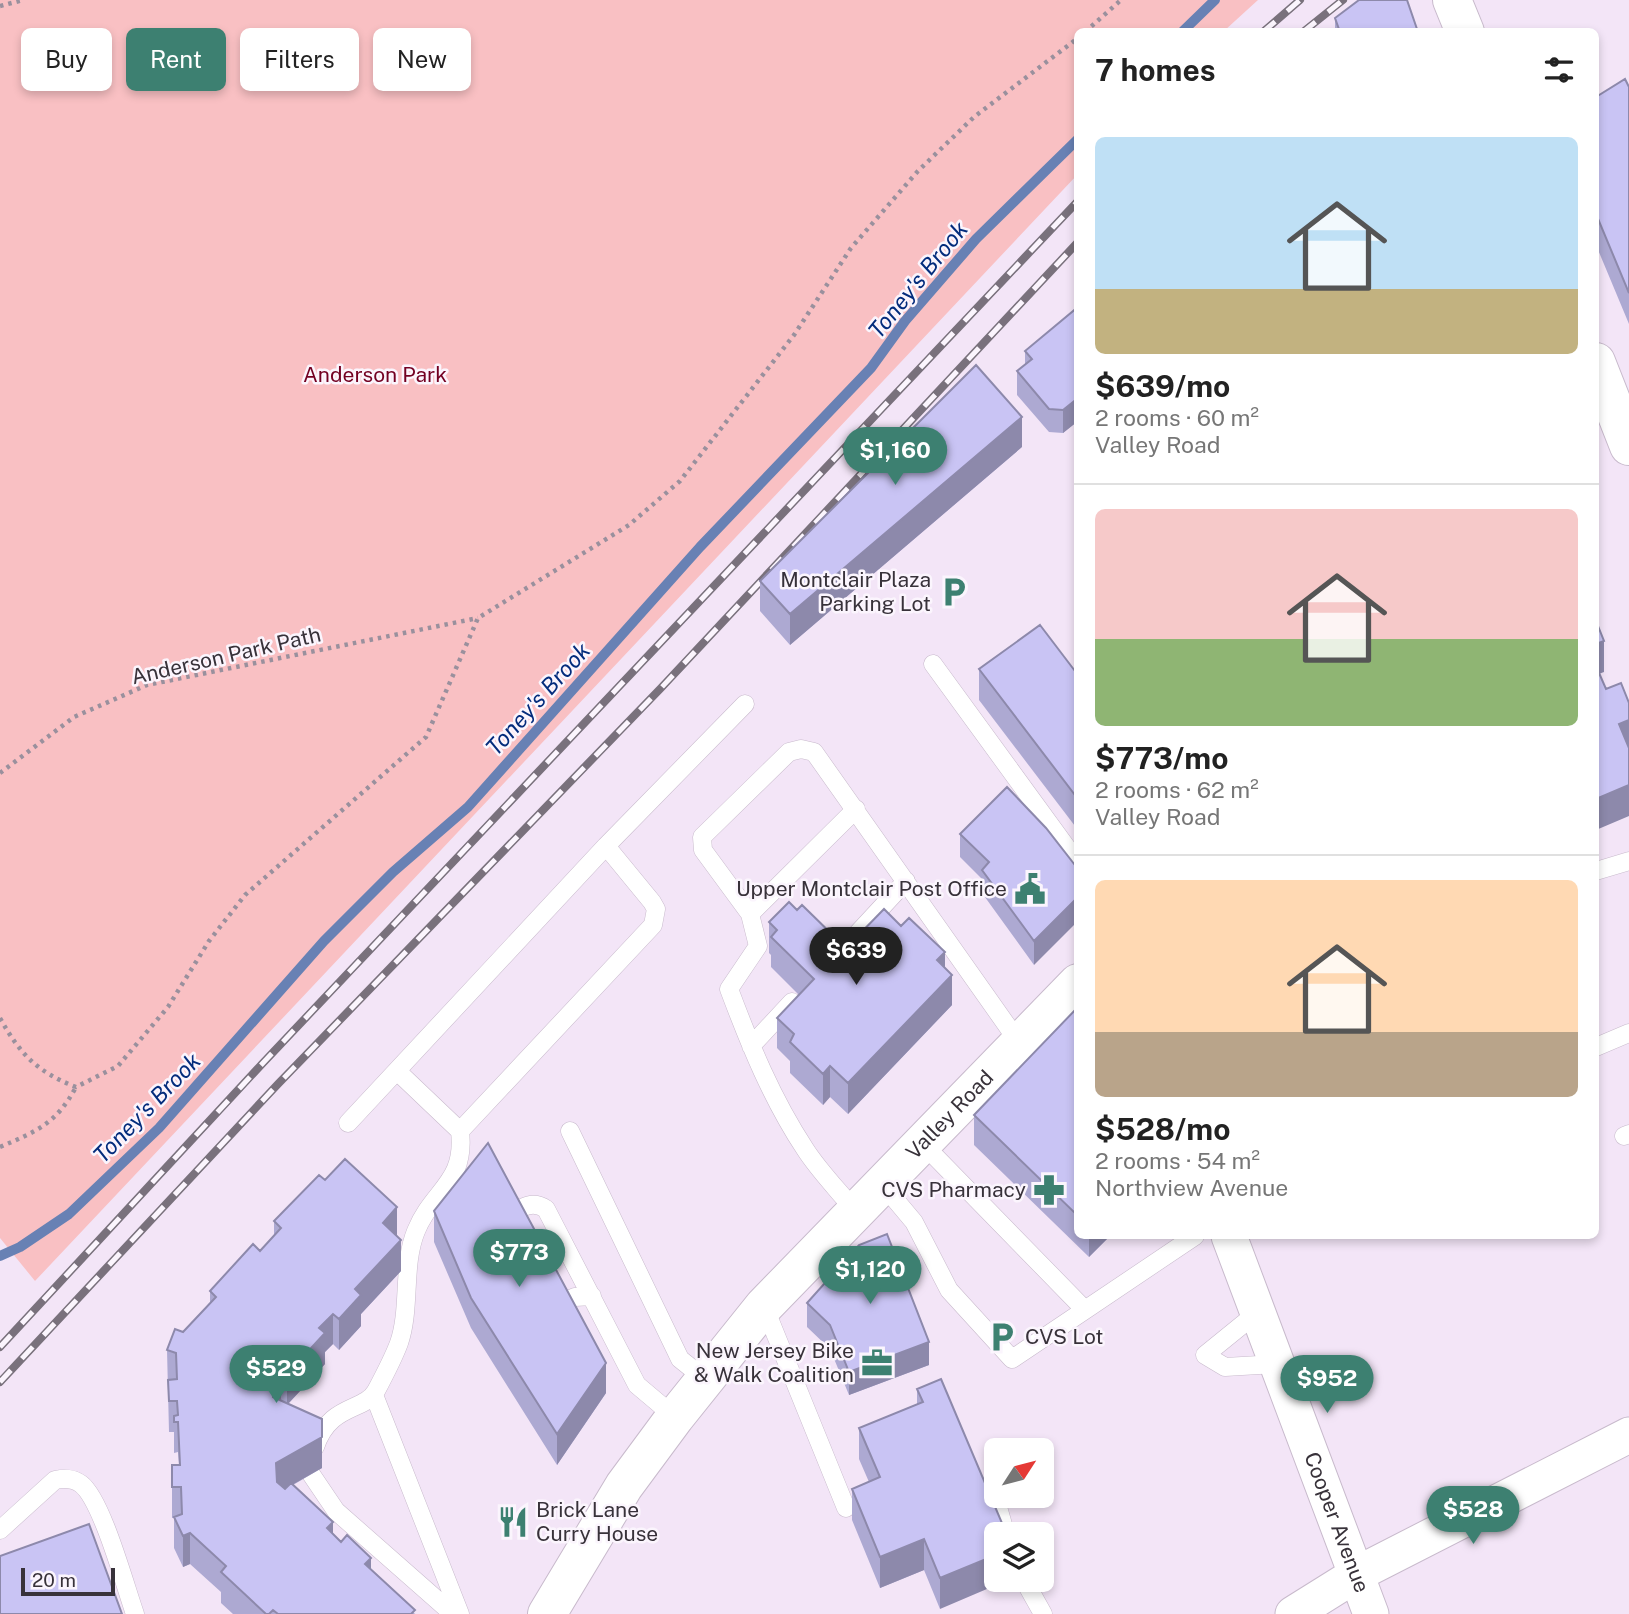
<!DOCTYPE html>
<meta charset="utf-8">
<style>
:root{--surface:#fff;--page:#f2f2f2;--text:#222;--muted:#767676;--line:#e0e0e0;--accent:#3d8071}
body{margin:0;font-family:"Public Sans",sans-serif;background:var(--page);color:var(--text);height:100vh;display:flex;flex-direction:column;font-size:26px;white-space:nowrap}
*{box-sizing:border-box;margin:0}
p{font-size:23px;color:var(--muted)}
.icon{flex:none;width:38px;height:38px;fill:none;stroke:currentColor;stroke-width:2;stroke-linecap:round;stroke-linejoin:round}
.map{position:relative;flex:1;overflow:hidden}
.sheet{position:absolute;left:1074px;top:28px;width:525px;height:1211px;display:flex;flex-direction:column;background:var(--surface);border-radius:10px;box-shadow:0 4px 10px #0003}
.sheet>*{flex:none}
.guide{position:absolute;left:21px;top:28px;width:665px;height:63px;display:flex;gap:14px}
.needle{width:46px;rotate:54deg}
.tools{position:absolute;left:984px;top:1438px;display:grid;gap:14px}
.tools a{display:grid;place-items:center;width:70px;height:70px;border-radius:10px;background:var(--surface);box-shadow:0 4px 10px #0003;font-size:35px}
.scale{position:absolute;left:21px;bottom:18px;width:94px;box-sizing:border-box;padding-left:7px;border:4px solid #38323a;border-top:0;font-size:19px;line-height:24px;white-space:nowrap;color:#38323a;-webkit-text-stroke:5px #fbf5fd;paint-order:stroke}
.price{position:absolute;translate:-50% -60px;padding:0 16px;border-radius:24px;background:var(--accent);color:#fff;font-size:23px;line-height:46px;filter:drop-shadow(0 2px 4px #0008)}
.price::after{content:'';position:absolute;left:50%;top:42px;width:21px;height:16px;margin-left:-10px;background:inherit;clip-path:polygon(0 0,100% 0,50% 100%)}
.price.current{background:#222;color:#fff}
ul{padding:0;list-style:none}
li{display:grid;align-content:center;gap:14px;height:371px;padding:0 21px}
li+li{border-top:2px solid var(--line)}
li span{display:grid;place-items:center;height:217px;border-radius:10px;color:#555}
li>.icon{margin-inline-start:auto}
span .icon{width:126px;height:126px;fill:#fffc;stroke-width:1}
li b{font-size:30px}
h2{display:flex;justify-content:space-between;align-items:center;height:84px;padding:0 21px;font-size:30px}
.pill{padding:0 24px;border-radius:10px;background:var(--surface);box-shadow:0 4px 10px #0003;font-size:24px;line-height:63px}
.pill.current{background:var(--accent);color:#fff}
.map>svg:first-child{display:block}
</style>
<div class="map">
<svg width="1629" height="1614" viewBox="0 0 1629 1614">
<rect width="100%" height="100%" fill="#f3e5f7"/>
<path fill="#f9c0c3" d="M0,0h1258l-34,31 -146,1v142l-1043,1107 -35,-43z"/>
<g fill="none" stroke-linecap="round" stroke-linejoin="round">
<path stroke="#6881b4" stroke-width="10" d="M1182,32l33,-32
M0,1256l20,-9 49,-33 90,-86 165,-187 69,-69 75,-65 232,-260 171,-179 34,-47 71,-82 102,-100"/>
<defs>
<path id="lane" d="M933,664l145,199
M1596,871l33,-10
M750,914l106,-105
M830,963l76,-82
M751,1046l41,-44
M1596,1047l33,-14
M397,1071l63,60
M348,1123l258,-277 139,-142
M570,1131l110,228 25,20
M1624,1136l5,-2
M883,1185l31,37 35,68 63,69 73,-49 -162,-166
M856,1212c-17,-21 -37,-41 -51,-63 -33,-50 -55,-104 -76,-160l29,-43 -8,-32 -47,-64 -1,-13 87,-85 12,-3 13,3 206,292
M503,1219c14,-8 27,-21 43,-10l91,176 38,32
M764,1306l82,202
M552,1307l23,-10 17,-1
M1085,1310l110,-74
M1258,1312l-53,43 20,12 52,-3
M374,1395l86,219
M315,1447c15,-44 49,-35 61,-56 8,-15 17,-32 23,-48 12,-35 3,-78 17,-112 17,-42 50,-48 44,-100l193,-206 3,-16 -4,-7 -46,-56
M311,1474l25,37 117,103
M991,1483l15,52
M0,1530l55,-50c10,-2 18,-2 26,4 21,16 44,102 54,130
M1024,1580l19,34"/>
<g id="street">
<path id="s1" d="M1229,1236l142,378"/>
<path d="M1293,1614l64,-40 272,-139"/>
</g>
<g id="secondary">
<path d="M1452,0l13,32"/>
<path d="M1596,362l33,84"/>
<path id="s2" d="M547,1614l77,-128 51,-69 89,-111 314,-323"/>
</g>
</defs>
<use href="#lane" stroke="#c8bacc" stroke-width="19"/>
<use href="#street" stroke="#c8bacc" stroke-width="37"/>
<use href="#secondary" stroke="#c8bacc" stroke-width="40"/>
<path stroke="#9a909d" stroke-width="4.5" stroke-dasharray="3.5 5" stroke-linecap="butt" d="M0,6l23,-6
M1085,32l36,-32
M0,773l74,-56 73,-32 331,-67
M0,1018c20,36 37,54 76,69l42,-21 50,-59 41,-66 36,-46 181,-158 52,-119 151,-93 51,-44 114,-146 57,-87 67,-77 56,-54 104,-79
M0,1147c37,-16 56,-23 76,-60"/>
<use href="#lane" stroke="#fff" stroke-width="18"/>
<use href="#street" stroke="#fff" stroke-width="35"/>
<use href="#secondary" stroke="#fff" stroke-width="38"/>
<defs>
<path id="rail" d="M1263,32l37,-32
M1303,32l40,-32
M0,1347l262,-283 816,-863
M0,1382l278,-298 383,-396 417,-446"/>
</defs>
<use href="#rail" stroke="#79717c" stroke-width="8"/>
<use href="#rail" stroke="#fbf5fd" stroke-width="5" stroke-dasharray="16" stroke-linecap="butt"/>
</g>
<path fill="#ada9d2" d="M1335,18l83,14h-83z
M1629,87v237l-33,-79v-148z
M1078,307v114l-15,12 -14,-1 -32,-37v-24l8,-6v-14z
M1022,447l-232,198 -30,-34v-30z
M979,669l99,6v155l-99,-130z
M1046,828l-12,137 -52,-72v-14l-22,-22v-23z
M797,910l49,38 99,19 7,38 -104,109 -18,-17 -7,8 -33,-32v-12l-13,-13v-30l22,-23 -28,-28v-12l-2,-2v-31z
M1078,1007v229h32l-21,21 -115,-112v-30z
M325,1180l72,56 4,35 -40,43v12l-22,24 -6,-6 -8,8v12l-37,40 34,64 -29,17 40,49 38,35 44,45h-182l-12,-11v-11l-31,-28 -7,3 -9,-19v-30h-2v-53h7l-1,-13 -4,1v-21h-5l-2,-82 43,-47v-12l50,-40 14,-16v-14z
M434,1211l172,182 -49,72 -86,-137 -37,-86z
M807,1303l122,62 -80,30 -19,-46 -23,-22z
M941,1379l-1,230 -16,-39 -44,18 -28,-68v-31l17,-7 -10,-23v-31l58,-24v-15z"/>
<path fill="#8d89ab" d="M1078,398v23l-15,12v-23z
M1022,417v30l-232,198v-31z
M1604,641v31l-8,3v-31z
M1629,720v31l-10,-27z
M1629,785v31l-33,14v-31z
M1078,897v24l-44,44v-24z
M945,952v31l7,-8v30l-104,109v-31l89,-123z
M830,1066v31l-7,8v-31z
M397,1207v31l-14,-15z
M1089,1236h21l-21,21z
M401,1240v31l-40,43v12l-22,24v-31l16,-30z
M333,1314v30l-8,8v12l-38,41v-31l32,-46z
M929,1342v23l-80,30v-23z
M606,1363v30l-49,72v-31z
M281,1368v31l-8,9v-31z
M322,1437v31l-46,26v-31z
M333,1522v31l-6,-25z
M190,1533v31l-7,3v-31z
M924,1539v31l-44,18v-31z
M996,1555v25h12l-68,29v-31z
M371,1558v30l-6,-24z"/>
<path fill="#c9c4f4" stroke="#8d89ab" stroke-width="2" d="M1359,0h48l11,32h-78l-5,-14z
M1625,79l4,8v206l-33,-79v-117z
M1078,307v91l-15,12 -14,-1 -32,-38 15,-12 -7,-8z
M976,365l46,52 -232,197 -30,-33z
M1596,621l8,20 -8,3z
M1040,625l38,50v124l-99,-130z
M1596,666l10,23 15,-6 8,20v17l-10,4 10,24v37l-33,14z
M1007,787l39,41 32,41v28l-44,44 -52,-71 7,-8 -29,-28z
M789,902l8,8 5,-5 44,43 38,-39 17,17 8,-8 36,34 -8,8 15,15 -104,108 -18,-17 -7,8 -33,-32 4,-8 -17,-16 37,-39 -43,-42 6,-7 -8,-8z
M1078,1007v209l-104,-101z
M488,1143l118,220 -49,71 -86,-136 -37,-87z
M345,1159l52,48 -14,16 18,17 -46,49 6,6 -22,24 -6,-5 -14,14 6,5 -38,41 -6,-6 -8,9v20l49,22v18l-46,26 1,19 8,7 6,-6 42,39 -6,6 14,14 6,-7 24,23 -6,6 50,46 -4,4h-133l-5,-4 -4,4h-3l-45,-42 5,-6 -36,-33 -7,3 -9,-19 8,-3 -1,-27h-9v-22h8l-2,-43h-4v-6l4,-1 -1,-14h-8l-1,-21 9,-1 -1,-26 -9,-3 8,-21 8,3 33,-35 -6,-6 43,-47 7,7 21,-23 -7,-7 45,-46 6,5z
M887,1234l42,108 -80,30 -19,-47 -23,-22 52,-58z
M941,1379l66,156h-11v20l-56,23 -16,-39 -44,18 -28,-68 28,-12 -21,-49 64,-26 -6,-13z
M89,1524l33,90h-122v-58z"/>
<defs>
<symbol id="parking-bare" viewBox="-9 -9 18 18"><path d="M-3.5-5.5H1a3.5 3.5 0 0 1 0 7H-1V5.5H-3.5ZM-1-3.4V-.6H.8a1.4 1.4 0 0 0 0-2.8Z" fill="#3d8071" stroke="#fbf5fd" stroke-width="2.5" paint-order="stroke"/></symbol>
<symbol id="civic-bare" viewBox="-9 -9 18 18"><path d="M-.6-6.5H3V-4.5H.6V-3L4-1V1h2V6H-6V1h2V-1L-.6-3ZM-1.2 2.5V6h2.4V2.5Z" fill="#3d8071" stroke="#fbf5fd" stroke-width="2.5" paint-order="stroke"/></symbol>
<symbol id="pharmacy-bare" viewBox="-9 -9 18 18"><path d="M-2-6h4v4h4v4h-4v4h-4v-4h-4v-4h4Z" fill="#3d8071" stroke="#fbf5fd" stroke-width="2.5" paint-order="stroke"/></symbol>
<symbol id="office-bare" viewBox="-9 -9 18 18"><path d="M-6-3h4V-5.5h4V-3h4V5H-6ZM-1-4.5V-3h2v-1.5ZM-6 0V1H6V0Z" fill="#3d8071" stroke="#fbf5fd" stroke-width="2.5" paint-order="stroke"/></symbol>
<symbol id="restaurant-bare" viewBox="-9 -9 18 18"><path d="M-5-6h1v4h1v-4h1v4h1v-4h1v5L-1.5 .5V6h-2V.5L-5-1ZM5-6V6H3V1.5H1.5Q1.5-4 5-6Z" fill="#3d8071" stroke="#fbf5fd" stroke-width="2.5" paint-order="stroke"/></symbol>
</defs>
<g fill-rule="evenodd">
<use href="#parking-bare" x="932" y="570" width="44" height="44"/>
<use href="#civic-bare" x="1008" y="867" width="44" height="44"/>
<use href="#pharmacy-bare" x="1027" y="1168" width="44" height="44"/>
<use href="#parking-bare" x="980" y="1315" width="44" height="44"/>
<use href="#office-bare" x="855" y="1341" width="44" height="44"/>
<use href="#restaurant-bare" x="491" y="1500" width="44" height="44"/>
</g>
<g text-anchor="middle" stroke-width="5" stroke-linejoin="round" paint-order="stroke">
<g font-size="21" fill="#730022" stroke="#fbf5fd">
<text x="375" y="382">Anderson Park</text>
</g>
<g font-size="21" fill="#38323a" stroke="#fbf5fd" text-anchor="end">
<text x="931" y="587">Montclair Plaza<tspan x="931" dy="24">Parking Lot</tspan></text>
<text x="1007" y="896">Upper Montclair Post Office</text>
<text x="1026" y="1197">CVS Pharmacy</text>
<text x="1025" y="1344" text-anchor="start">CVS Lot</text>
<text x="854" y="1358">New Jersey Bike<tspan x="854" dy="24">&amp; Walk Coalition</tspan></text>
<text x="536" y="1517" text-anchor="start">Brick Lane<tspan x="536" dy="24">Curry House</tspan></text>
</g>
<g font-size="21" fill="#38323a" stroke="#fbf5fd">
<text transform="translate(226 656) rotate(-13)" y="7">Anderson Park Path</text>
<text dy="7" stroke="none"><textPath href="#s2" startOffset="644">Valley Road</textPath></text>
<text dy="7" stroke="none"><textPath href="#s1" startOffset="306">Cooper Avenue</textPath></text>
</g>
<g font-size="23" font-style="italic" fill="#042c7c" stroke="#fbf5fd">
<text transform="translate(918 280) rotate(-51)" y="8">Toney's Brook</text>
<text transform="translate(538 699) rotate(-48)" y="8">Toney's Brook</text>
<text transform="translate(147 1108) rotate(-46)" y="8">Toney's Brook</text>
</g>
</g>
</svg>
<div class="tools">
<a><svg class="needle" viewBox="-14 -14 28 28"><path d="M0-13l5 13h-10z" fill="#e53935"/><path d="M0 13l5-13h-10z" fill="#767676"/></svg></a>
<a><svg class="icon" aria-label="layers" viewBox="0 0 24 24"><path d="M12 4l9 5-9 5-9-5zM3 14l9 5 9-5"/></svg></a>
</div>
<div class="scale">20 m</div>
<b class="price" style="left:895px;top:487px">$1,160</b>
<b class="price current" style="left:856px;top:987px">$639</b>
<b class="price" style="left:519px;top:1289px">$773</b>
<b class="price" style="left:870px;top:1306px">$1,120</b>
<b class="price" style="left:276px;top:1405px">$529</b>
<b class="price" style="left:1327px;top:1415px">$952</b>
<b class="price" style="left:1473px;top:1546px">$528</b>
<div class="guide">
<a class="pill">Buy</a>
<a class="pill current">Rent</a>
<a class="pill">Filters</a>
<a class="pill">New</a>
</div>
<section class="sheet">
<h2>7 homes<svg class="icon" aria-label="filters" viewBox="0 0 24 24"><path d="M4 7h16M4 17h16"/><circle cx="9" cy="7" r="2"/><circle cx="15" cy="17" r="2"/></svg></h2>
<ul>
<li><span style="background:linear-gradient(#bfe0f5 70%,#c2b280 0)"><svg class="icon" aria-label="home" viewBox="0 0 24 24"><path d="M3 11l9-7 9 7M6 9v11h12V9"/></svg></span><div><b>$639/mo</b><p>2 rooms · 60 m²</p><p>Valley Road</p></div></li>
<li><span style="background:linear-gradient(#f6c9c9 60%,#8fb573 0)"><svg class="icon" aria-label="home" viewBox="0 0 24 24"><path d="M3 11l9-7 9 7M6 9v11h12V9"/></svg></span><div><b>$773/mo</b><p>2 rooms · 62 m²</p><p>Valley Road</p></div></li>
<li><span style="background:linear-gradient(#ffd9b3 70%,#b9a48a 0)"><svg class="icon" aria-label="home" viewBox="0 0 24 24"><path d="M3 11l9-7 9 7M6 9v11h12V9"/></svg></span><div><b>$528/mo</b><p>2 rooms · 54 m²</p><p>Northview Avenue</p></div></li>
</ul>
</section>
</div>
